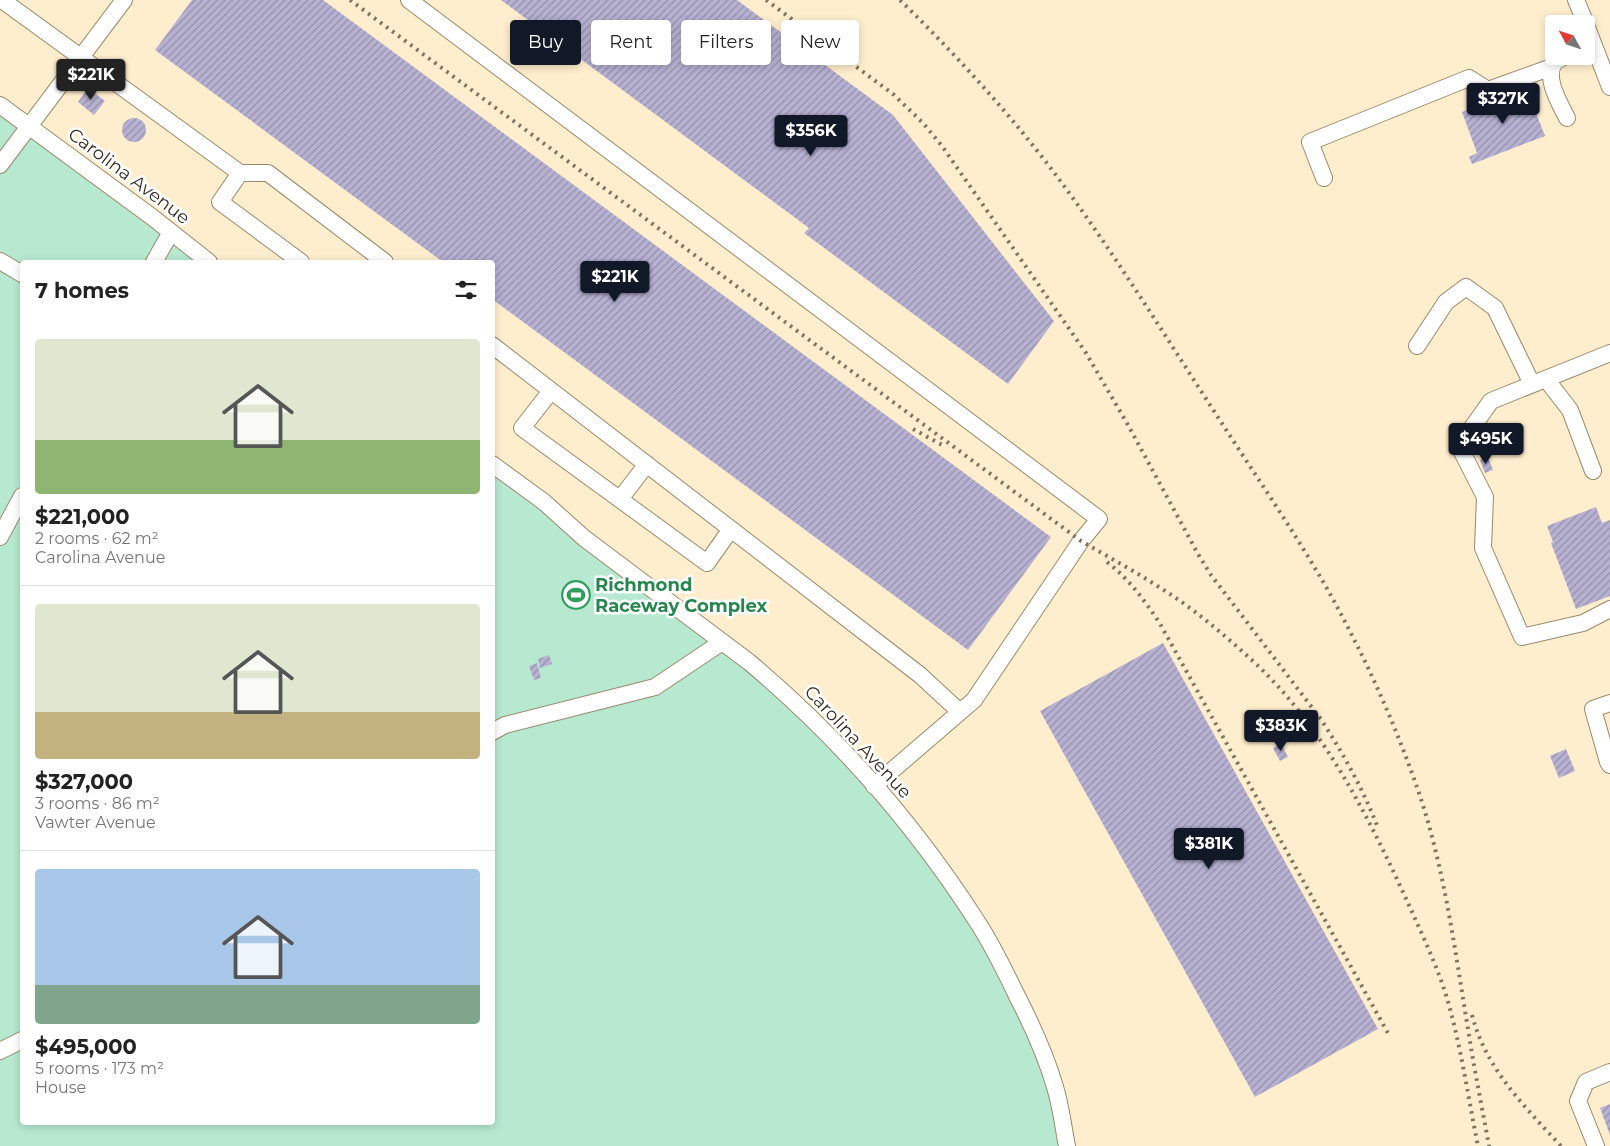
<!DOCTYPE html>
<meta charset="utf-8">
<style>
:root{--surface:#fff;--page:#f6f6f6;--text:#222;--muted:#767676;--line:#e0e0e0;--accent:#111827}
body{margin:0;font-family:Montserrat,sans-serif;background:var(--page);color:var(--text);height:100vh;display:flex;flex-direction:column;font-size:19px;white-space:nowrap}
*{box-sizing:border-box;margin:0}
p{font-size:16px;color:var(--muted)}
.icon{flex:none;width:28px;height:28px;fill:none;stroke:currentColor;stroke-width:2;stroke-linecap:round;stroke-linejoin:round}
.map{position:relative;flex:1;overflow:hidden}
.details{position:absolute;left:20px;top:260px;width:475px;height:865px;display:flex;flex-direction:column;background:var(--surface);border-radius:5px;box-shadow:0 2px 8px #0003}
.details>*{flex:none}
.guide{position:absolute;left:510px;top:20px;width:475px;height:45px;display:flex;gap:10px}
.needle{width:32px;rotate:310deg}
.controls{position:absolute;left:1545px;top:15px;display:grid;gap:10px}
.controls a{display:grid;place-items:center;width:50px;height:50px;border-radius:5px;background:var(--surface);box-shadow:0 2px 8px #0003;font-size:25px}
.price{position:absolute;translate:-50% -42px;padding:0 11px;border-radius:5px;background:var(--accent);color:#fff;font-size:16px;line-height:32px;filter:drop-shadow(0 1px 2px #0008)}
.price::after{content:'';position:absolute;left:50%;top:30px;width:15px;height:11px;margin-left:-8px;background:inherit;clip-path:polygon(0 0,100% 0,50% 100%)}
.price.on{background:#222;color:#fff}
ul{padding:0;list-style:none}
li{display:grid;align-content:center;gap:10px;height:265px;padding:0 15px}
li+li{border-top:1px solid var(--line)}
li span{display:grid;place-items:center;height:155px;border-radius:5px;color:#555}
li>.icon{margin-inline-start:auto}
span .icon{width:90px;height:90px;fill:#fffc;stroke-width:1}
li b{font-size:21px}
h2{display:flex;justify-content:space-between;align-items:center;height:60px;padding:0 15px;font-size:21px}
.tag{padding:0 18px;border-radius:5px;background:var(--surface);box-shadow:0 2px 8px #0003;font-size:18px;line-height:45px}
.tag.on{background:var(--accent);color:#fff}
.map>svg:first-child{display:block}
</style>
<div class="map">
<svg width="1610" height="1146" viewBox="0 0 1610 1146">
<defs>
<pattern id="building-hatch" width="6" height="6" patternUnits="userSpaceOnUse" patternTransform="scale(1.25)"><rect width="6" height="6" fill="#b7b1d2"/><path d="M-1 1l2-2M0 6l6-6M5 7l2-2" fill="none" stroke="#9590aa"/></pattern>
</defs>
<rect width="100%" height="100%" fill="#ffeecd"/>
<path fill="#b7e9d1" d="M0,105l209,157h-187v860h470l1,-658 256,198 158,163 119,188 41,133h-1067z"/>
<path fill="url(#building-hatch)" d="M192,0h131l728,537 -83,113 -476,-351v-37h-49l-288,-212z
M501,0h236l156,115 161,206 -46,63 -204,-151 5,-5z
M1526,87l19,49 -73,28 -3,-7 8,-4 -15,-41z
M88,88l17,13 -11,14 -16,-13z
M122 130a12 12 0 1 1 24 0a12 12 0 1 1-24 0Z
M1488,457l5,13 -8,3 -5,-13z
M1596,507l6,16 8,-3v76l-34,13 -25,-66 2,-1 -6,-16z
M1163,643l215,386 -123,68 -215,-386z
M549,655l3,9 -12,4 -2,-9z
M537,663l4,15 -7,2 -5,-14z
M1281,743l7,14 -8,4 -7,-13z
M1566,749l9,22 -16,7 -9,-22z
M1610,1104v31l-10,-27z"/>
<g fill="none" stroke-linecap="round" stroke-linejoin="round">
<defs>
<path id="minor" d="M2,0l238,173h28l117,89
M409,0l690,519 -18,22 -107,159 -100,86
M1576,0l10,24
M1586,25l24,62
M1565,56c-3,2 -7,4 -10,6 -12,14 5,42 12,56
M0,105l152,112 57,45
M0,165l124,-165
M240,173l-20,29 81,60
M1324,178l-14,-36 159,-64 19,12 64,-23
M0,261l22,13
M154,262l17,-30
M492,345l428,330 40,37
M1417,346l29,-44 20,-15 29,21 37,76
M1610,353l-119,48 -32,45 26,51 -2,51 39,89 61,-14 27,-14
M1546,379l24,31 23,61
M551,391l-29,37 185,135 24,-34
M492,464l52,38 40,36 165,124c88,74 167,164 229,261 15,23 27,48 39,73 15,29 29,60 38,91 6,19 8,39 12,59
M620,499l27,-35
M0,537l22,-41
M1610,703l-17,6 15,53 2,3
M492,732l13,-7 150,-38 67,-45
M0,1051l22,-11
M1596,1146l-18,-45 8,-19 24,-10"/>
</defs>
<use href="#minor" stroke="#99896b" stroke-width="18"/>
<use href="#minor" stroke="#fff" stroke-width="16"/>
<path stroke="#7e7460" stroke-width="4" stroke-dasharray="2.5 5" stroke-linecap="butt" d="M350,0l731,541c38,22 77,43 113,70 22,17 43,35 63,54 68,64 113,155 151,238 14,31 29,63 39,95 14,48 21,99 31,148
M766,0l127,94 30,29 19,23 144,207 42,72 70,129 13,21 109,143c23,35 43,71 58,110
M900,0c52,51 101,104 146,162 60,78 112,163 166,246 39,61 81,121 117,184 36,65 67,133 91,204 25,76 35,155 48,233 6,39 14,78 21,117
M913,429l31,17
M1107,562c22,17 37,38 52,60l230,413
M1472,1015c14,54 52,91 89,131"/>
</g>
<defs>
<symbol id="stadium-ring" viewBox="-11 -11 22 22"><circle r="9.5" fill="#fff" stroke="#2e9e5b" stroke-width="1.5"/><path d="M0-5a6.5 5 0 1 0 0 10a6.5 5 0 1 0 0-10ZM-3.5-1.8h7v3.6h-7Z" fill="#2e9e5b"/></symbol>
</defs>
<g fill-rule="evenodd">
<use href="#stadium-ring" x="560" y="579" width="32" height="32"/>
</g>
<g text-anchor="middle" stroke-width="5" stroke-linejoin="round" paint-order="stroke">
<g font-size="18" fill="#332d21" stroke="#fff">
<text transform="translate(129 176) rotate(37)" y="6">Carolina Avenue</text>
<text transform="translate(858 742) rotate(47)" y="6">Carolina Avenue</text>
</g>
<g font-size="18" font-weight="bold" fill="#27864d" stroke="#fff" text-anchor="start">
<text x="595" y="591">Richmond<tspan x="595" dy="21">Raceway Complex</tspan></text>
</g>
</g>
</svg>
<div class="controls">
<a><svg class="needle" viewBox="-14 -14 28 28"><path d="M0-13l5 13h-10z" fill="#e53935"/><path d="M0 13l5-13h-10z" fill="#767676"/></svg></a>
</div>
<b class="price on" style="left:91px;top:101px">$221K</b>
<b class="price" style="left:1503px;top:125px">$327K</b>
<b class="price" style="left:811px;top:157px">$356K</b>
<b class="price" style="left:615px;top:303px">$221K</b>
<b class="price" style="left:1486px;top:465px">$495K</b>
<b class="price" style="left:1281px;top:752px">$383K</b>
<b class="price" style="left:1209px;top:870px">$381K</b>
<div class="guide">
<a class="tag on">Buy</a>
<a class="tag">Rent</a>
<a class="tag">Filters</a>
<a class="tag">New</a>
</div>
<section class="details">
<h2>7 homes<svg class="icon" aria-label="filters" viewBox="0 0 24 24"><path d="M4 7h16M4 17h16"/><circle cx="9" cy="7" r="2"/><circle cx="15" cy="17" r="2"/></svg></h2>
<ul>
<li><span style="background:linear-gradient(#dfe7d0 65%,#8fb573 0)"><svg class="icon" aria-label="home" viewBox="0 0 24 24"><path d="M3 11l9-7 9 7M6 9v11h12V9"/></svg></span><div><b>$221,000</b><p>2 rooms · 62 m²</p><p>Carolina Avenue</p></div></li>
<li><span style="background:linear-gradient(#dfe7d0 70%,#c2b280 0)"><svg class="icon" aria-label="home" viewBox="0 0 24 24"><path d="M3 11l9-7 9 7M6 9v11h12V9"/></svg></span><div><b>$327,000</b><p>3 rooms · 86 m²</p><p>Vawter Avenue</p></div></li>
<li><span style="background:linear-gradient(#a9c7e8 75%,#7fa58c 0)"><svg class="icon" aria-label="home" viewBox="0 0 24 24"><path d="M3 11l9-7 9 7M6 9v11h12V9"/></svg></span><div><b>$495,000</b><p>5 rooms · 173 m²</p><p>House</p></div></li>
</ul>
</section>
</div>
